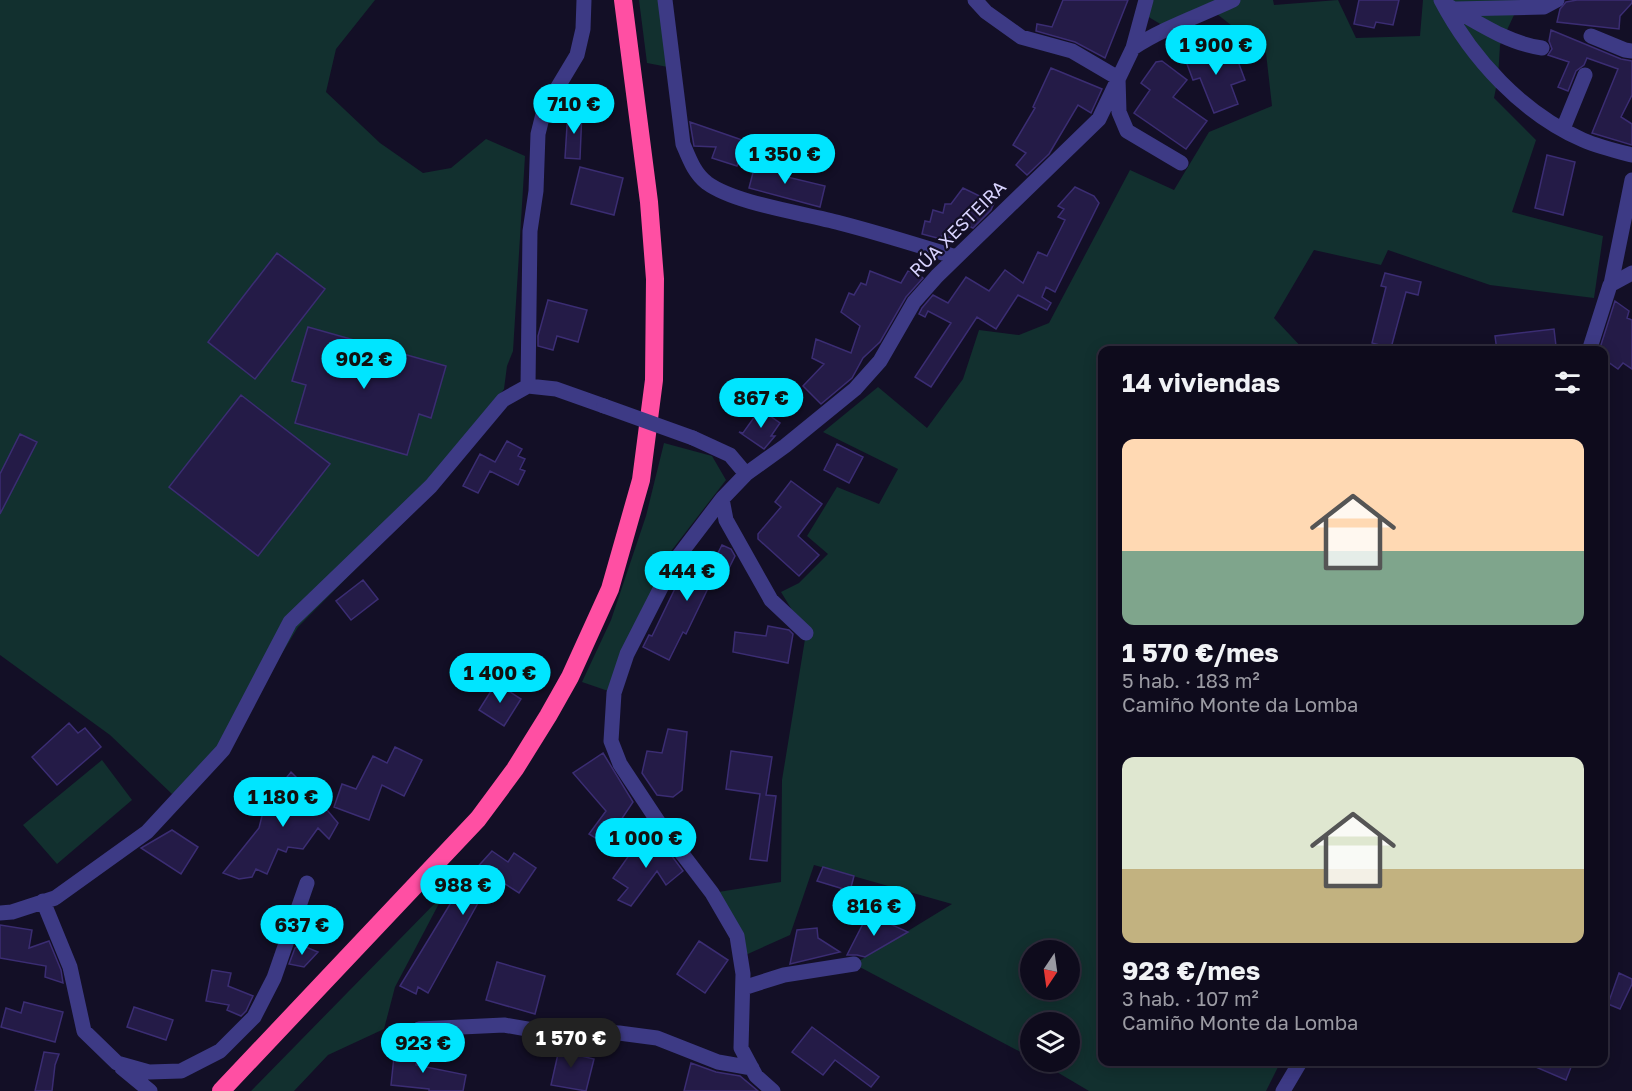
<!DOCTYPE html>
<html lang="es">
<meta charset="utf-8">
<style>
:root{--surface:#0e0b1c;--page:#1c1929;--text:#f1f3f6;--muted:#9b9ba3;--line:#2e2b3b;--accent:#00e5ff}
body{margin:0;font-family:"Golos Text",sans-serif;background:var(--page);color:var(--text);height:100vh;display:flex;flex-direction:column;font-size:22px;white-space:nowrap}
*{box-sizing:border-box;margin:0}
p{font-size:20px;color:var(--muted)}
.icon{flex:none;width:33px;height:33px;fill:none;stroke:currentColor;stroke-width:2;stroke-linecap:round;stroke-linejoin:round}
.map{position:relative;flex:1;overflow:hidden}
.panel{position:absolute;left:1098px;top:346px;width:510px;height:720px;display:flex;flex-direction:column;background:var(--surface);border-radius:12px;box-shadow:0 3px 15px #0003,0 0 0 2px var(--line)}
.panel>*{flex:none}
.needle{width:39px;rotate:193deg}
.tools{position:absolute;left:1020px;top:940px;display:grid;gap:12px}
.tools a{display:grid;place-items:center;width:60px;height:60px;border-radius:50%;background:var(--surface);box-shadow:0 3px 15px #0003,0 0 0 2px var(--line);font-size:30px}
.price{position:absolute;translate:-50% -51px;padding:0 14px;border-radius:21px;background:var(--accent);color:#111;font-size:20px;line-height:39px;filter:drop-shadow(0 2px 3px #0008)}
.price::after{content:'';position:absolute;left:50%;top:36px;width:18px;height:14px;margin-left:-9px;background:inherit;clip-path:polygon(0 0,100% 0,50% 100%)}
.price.selected{background:#222;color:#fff}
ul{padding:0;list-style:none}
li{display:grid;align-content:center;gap:12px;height:318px;padding:0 24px}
li span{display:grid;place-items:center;height:186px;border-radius:12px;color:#555}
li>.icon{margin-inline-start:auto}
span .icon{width:108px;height:108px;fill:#fffc;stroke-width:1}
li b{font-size:26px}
h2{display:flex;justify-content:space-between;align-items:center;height:72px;padding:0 24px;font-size:26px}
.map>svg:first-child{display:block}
</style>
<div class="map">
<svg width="1632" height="1091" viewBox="0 0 1632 1091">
<rect width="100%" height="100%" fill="#130f26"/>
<path fill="#12302f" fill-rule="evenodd" d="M0,0h375l-39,49 -10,43 54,51 43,30 28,-5 35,-29 39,17 -12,195 -6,15 -3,23 -93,124 -113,114 -75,123 -51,44 -62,-59 -110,-80z
M639,0h24l10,68 -26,-5z
M1151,0h122l1,5 64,-5 18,38 64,-2 3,-36h98l-21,45 -2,33 -4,20 42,42 -24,72 91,24 -9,62 -104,-13 -102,-35 -7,15 -67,-15 -40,68 31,33h-203v711h135l42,3 -13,26h-177l-49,-29h30v-39h-40v34l-176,-93 98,-60 -138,-39 -24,70 -49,22 -29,-64 69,-11 1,-102 24,-147 -25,-41 18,-9 29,-29 -21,-18 30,-49 42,17 19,-35 -75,-37 55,-45 49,41 36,-49 16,-49 40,5 30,-12 81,-153 44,20 35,-58 63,-26 -6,-53 -54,-43 -50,15 -15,-9zM1030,951h40v39h-40z
M664,443l48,13 14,24 -61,79 -51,134 -32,-11 29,-62 35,-104z
M102,760l30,40 -75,64 -34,-39z
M444,894l-49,93 -11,42 -56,26 -34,36h-43z"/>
<path fill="#241b47" stroke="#3b2d73" stroke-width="1.5" d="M1063,0h65l-23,58 -30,-16 -39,-11 1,-7 15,3z
M1359,0h40l-6,25 -17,-3 -2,6 -20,-4z
M1577,0h55v3l-12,13 -1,13 -62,-7 3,-13 6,-7z
M1551,30l70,29 11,2v34l-11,22 11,7v21l-40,-12 26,-64 -31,-11 -3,7 -8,6 -8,20 -10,-4 11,-25 -21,-7 4,-6 -3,-8z
M1210,46l3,9 20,-7 12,32 -14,5 7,19 -24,9 -14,-35 -7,2 -9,-24z
M1162,61l25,19 -14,17 34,24 -21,28 -52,-36 16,-23 -9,-7 15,-21z
M1051,68l51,21 -11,24 -13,-8 -29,49 -22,21 -11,-10 10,-12 -13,-8 22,-37 -2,-1z
M568,110h14l-2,49 -15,-1z
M690,122l55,19 -8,25 -25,-8 4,-11 -22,-1z
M1547,155l28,7 -12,53 -28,-7z
M756,161l29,7 -2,8 42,10 -5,21 -71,-19z
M580,167l43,11 -9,37 -43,-11z
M1075,187l19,9 5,7 -44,89 -9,-5 -4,10 9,6 -4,7 -29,-15 -22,34 -19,-12 -46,70 -16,-10 36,-54 -23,-12 -3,6 -6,-3 3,-6 11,-13 15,8 18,-26 23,14 16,-21 18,13 15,-31 9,4 18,-36 -7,-3 6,-8 -6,-3z
M963,188l31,15 -3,7 -18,18 -7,-3 -16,13 -8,-2 -1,3 -19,-5 3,-13 5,1 3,-12 10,3 2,-9h6z
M277,253l48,36 -70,90 -47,-37z
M870,271l31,12 7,-12 9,2 6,5 -17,19 -26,45 -17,16 -11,20 -31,26 -18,-18 21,-22 -12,-6 4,-19 35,14 9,-27 -19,-14 8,-19 5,2 7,-12 5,2z
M1385,273l36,9 -3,13 -12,-3 -15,56 -19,-5 14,-56 -5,-1z
M548,300l39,10 -9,32 -21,-6 -4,14 -15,-4v-10z
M1615,301l14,10 -2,7 5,2v49l-9,-6 -5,6 -14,-10v-8h-5z
M308,327l138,39 -15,52 -12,-4 -12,41 -112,-32 11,-38 -14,-4z
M1554,329l2,17 -59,5 -2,-15z
M241,395l89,69 -72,92 -89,-69z
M760,409l20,14 -9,13h4l-11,13 -25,-17 4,1z
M20,434l17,8 -37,72v-40z
M507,441l15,8 -4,7 7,3 -5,10 5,2 -7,14 -28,-14 -12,22 -15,-7 17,-32 15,8z
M837,444l26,13 -14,26 -25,-13z
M791,481l31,23 -24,32 21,19 -20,21 -41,-37v-5l23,-27 -6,-5z
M722,545l9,4 4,7 -13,26 -9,-4 -27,56 -3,-2 -14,28 -26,-13 6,-12 3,1 32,-66 11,-13 17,8z
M363,580l15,19 -27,21 -15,-19z
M768,626l21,4 4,4 -5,29 -55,-11 2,-20 31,4z
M496,683l25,16 -17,27 -25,-16z
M69,723l9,10 7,-5 16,19 -44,38 -25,-28z
M668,729l19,3 -5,58 -9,7 -16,-2 -15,-22 5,-22 15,2z
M395,747l27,13 -18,36 -22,-11 -13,35 -35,-13 8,-23 14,5 17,-33 14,7z
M731,751l41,6 -6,38 10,1 -9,65 -17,-2 10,-65 -34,-5z
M603,753l30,49 -28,42 -16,-10 17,-23 -33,-38z
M291,772l26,26 21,25 -9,16 -11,-11 -15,21 -15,-2 -2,5 -8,-3 -11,25 -11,-5 -4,8 -13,2 -16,-6 36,-45 6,-24 7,2 7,-19z
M172,830l26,17 -17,27 -40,-26z
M642,837l12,8 5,-6 24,32 -17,14 -9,-14 -26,35 -13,-6 10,-12 -15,-10z
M492,851l16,11 6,-9 22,15 -17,25 -26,-17 -65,117 -10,-6 -2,7 -16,-8 63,-103z
M823,867l31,9 -4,15 -33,-10z
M868,914l40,18 -43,25 -8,-2h-10z
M0,925l32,5 -3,18 20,-7 12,29 2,13 -18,-6 1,-11 -46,-8z
M817,928l1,10 22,14 -50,12 7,-34z
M699,941l29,19 -23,33 -28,-19z
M301,945l17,7 -14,15 -15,-3 6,-16z
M497,962l48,14 -10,38 -49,-14z
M212,970l19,3 -3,13 25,10 -7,15 -5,5 -14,-6 2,-5 -23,-4z
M1619,973l13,6v5l-12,25 -12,-5z
M24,1002l39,10 -8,30 -54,-15 5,-19 15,5z
M134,1007l39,13 -7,20 -39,-13z
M812,1027l67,50 -8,10 -36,-27 -12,15 -31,-23z
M554,1040l13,1 -3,11 30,7 -8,32 -35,-6 7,-31 -7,-2z
M395,1047l23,2 -2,16 50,10 -3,16h-34v-2l-38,-4z
M44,1052l15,2 -4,11 -3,26h-17z
M1524,1062h49l-7,18z
M691,1063l25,9 24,4 18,15h-74z"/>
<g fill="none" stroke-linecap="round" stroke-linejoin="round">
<path stroke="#3d3a85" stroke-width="15" d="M665,0l18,144c6,14 11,29 24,39 29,21 97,30 133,40 39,10 77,22 116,34
M975,0l11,12 35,25 51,14 46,27 1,34 8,19 54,32
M1441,0c31,59 81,113 142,140 16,7 33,11 49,15
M1443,3c31,17 63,40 99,45
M1455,9l89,-2 13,-7
M1591,36l34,14 7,1
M1133,48c30,-20 66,-32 100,-48
M1559,127l6,-3 20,-49
M1611,284l21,-104
M1589,351l21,-66 22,-12
M528,386l2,-155 6,-40 2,-57 6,-24 33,-55 6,-26 1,-29
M693,438l37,17 16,19
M722,499l-48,63 -47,92 -13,39 -3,48 9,23 41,62 51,67 25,43 6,38 -2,74 15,28 17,15
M806,633l-35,-33 -45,-80 -4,-21 24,-25 39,-28 70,-57 25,-28 34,-59 23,-26 162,-157 34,-71 13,-48
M43,901l27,66 14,64 33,32 32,9 32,-1 39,-20 34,-34 20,-39 33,-95
M0,913l12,-1 43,-14 92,-66 76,-82 67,-128 141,-136 72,-86 25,-14 28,3 48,17
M743,988l41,-13 70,-11
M419,1029l85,-4 29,5 86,3 38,5 61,24 34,6
M122,1068l28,23
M1283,1091l16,-27"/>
<path stroke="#ff4fa3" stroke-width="18" d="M221,1091l257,-272 37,-50 33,-53 22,-39 40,-88 31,-109 13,-100 1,-101 -6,-77 -26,-202"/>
<path stroke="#3d3a85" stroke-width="15" d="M604,406l89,32"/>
</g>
<g text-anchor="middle" stroke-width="4.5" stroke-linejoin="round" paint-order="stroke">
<g font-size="18" fill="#d9d4ff" stroke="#130f26">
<text transform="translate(958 229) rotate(-45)" y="6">RÚA XESTEIRA</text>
</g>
</g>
</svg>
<div class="tools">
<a><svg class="needle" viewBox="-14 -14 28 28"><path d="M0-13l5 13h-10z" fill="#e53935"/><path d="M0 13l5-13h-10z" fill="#9b9ba3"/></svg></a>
<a><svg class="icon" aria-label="layers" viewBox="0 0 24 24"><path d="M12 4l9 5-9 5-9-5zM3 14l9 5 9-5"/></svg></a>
</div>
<b class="price" style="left:1216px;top:76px">1 900 €</b>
<b class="price" style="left:574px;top:135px">710 €</b>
<b class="price" style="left:785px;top:185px">1 350 €</b>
<b class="price" style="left:364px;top:390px">902 €</b>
<b class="price" style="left:761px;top:429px">867 €</b>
<b class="price" style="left:687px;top:602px">444 €</b>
<b class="price" style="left:500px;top:704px">1 400 €</b>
<b class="price" style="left:283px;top:828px">1 180 €</b>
<b class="price" style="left:646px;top:869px">1 000 €</b>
<b class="price" style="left:463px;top:916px">988 €</b>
<b class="price" style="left:874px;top:937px">816 €</b>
<b class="price" style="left:302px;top:956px">637 €</b>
<b class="price selected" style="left:571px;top:1069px">1 570 €</b>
<b class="price" style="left:423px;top:1074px">923 €</b>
<section class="panel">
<h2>14 viviendas<svg class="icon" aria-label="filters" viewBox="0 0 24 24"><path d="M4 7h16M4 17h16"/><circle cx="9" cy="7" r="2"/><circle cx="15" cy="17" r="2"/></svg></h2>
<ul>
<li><span style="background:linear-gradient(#ffd9b3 60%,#7fa58c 0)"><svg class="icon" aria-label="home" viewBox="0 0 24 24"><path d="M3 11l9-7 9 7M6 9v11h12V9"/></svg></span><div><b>1 570 €/mes</b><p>5 hab. · 183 m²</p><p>Camiño Monte da Lomba</p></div></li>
<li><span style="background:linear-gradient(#dfe7d0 60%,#c2b280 0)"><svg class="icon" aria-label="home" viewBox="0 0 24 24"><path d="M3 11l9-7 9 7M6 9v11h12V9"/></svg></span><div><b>923 €/mes</b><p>3 hab. · 107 m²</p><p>Camiño Monte da Lomba</p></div></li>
</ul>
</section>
</div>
